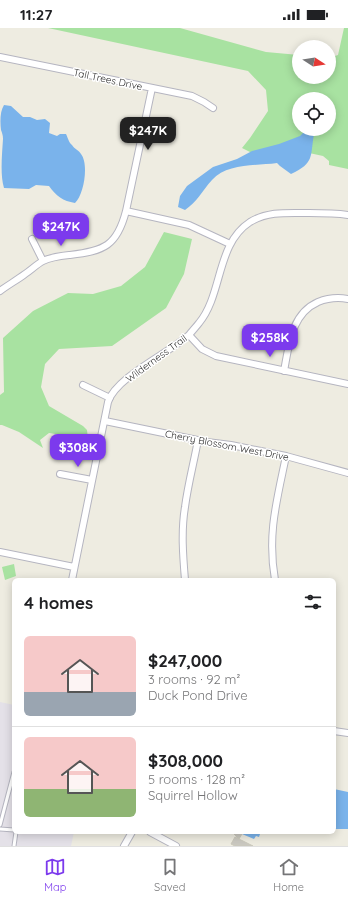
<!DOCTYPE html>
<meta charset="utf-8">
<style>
:root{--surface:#fff;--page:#f6f6f6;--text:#202124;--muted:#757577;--line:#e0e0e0;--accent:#7c3aed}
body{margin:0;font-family:Quicksand,sans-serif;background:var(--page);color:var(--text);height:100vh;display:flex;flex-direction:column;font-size:15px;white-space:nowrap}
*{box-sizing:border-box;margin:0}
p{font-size:13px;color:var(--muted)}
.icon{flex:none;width:22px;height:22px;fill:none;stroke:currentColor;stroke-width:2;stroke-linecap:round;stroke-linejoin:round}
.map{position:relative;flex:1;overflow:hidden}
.sheet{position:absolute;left:12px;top:550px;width:324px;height:256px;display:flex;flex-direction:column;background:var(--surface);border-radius:6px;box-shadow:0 2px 10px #0003}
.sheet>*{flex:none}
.needle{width:26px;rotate:102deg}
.tools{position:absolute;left:292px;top:12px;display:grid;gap:8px}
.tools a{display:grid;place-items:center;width:44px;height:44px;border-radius:50%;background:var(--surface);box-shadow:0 2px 10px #0003;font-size:20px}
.price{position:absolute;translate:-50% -34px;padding:0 9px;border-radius:8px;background:var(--accent);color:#fff;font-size:13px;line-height:26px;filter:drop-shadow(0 1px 2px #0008)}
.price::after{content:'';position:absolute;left:50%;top:24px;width:12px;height:9px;margin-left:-6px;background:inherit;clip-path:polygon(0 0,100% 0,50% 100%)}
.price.current{background:#222;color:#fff}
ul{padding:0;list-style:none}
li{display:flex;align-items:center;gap:12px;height:100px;padding:0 12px}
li+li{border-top:1px solid var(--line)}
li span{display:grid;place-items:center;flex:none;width:112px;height:80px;border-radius:6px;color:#555}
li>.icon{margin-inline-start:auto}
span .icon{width:48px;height:48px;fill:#fffc;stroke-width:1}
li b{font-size:17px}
h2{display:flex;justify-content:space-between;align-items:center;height:48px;padding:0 12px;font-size:17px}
.status{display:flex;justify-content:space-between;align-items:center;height:28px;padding:0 20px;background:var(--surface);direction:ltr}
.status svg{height:11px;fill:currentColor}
.tabs{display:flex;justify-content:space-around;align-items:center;height:56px;border-top:1px solid var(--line);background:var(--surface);font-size:11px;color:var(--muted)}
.tabs a{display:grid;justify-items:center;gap:2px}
.tabs .current{color:var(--accent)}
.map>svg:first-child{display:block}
</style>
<div class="status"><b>11:27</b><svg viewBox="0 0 49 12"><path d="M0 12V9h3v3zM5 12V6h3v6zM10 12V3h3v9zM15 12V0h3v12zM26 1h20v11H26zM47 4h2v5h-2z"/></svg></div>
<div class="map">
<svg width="348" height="818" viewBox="0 0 348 818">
<rect width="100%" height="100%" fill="#eeece1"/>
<path fill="#e4e1e8" d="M0,674l14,3v127h60l-3,14h-71z"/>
<path fill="#a8e2a1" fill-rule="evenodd" d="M48,0h132l86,24 33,3v22h30v-19l9,-3 6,-27h4v141l-19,-4v-4l-6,-5 -23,-5 -42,5 -16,-8 8,-10 18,-27 -2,-21 -18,-19zM299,71h30v30h-30z
M164,204l28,7 -8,35 -18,34 -54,38 -53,3 -14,15 -4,23 8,19 34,20 4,4 1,9 -39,-6 -9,7 3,8 -24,-16 -17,-7h-2v-30l4,-3 -1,-54 30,-27 35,-18 25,1 28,-8 24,-19z
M14,536l2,12 -11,4 -3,-13z"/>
<path fill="#7ab3eb" d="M4,77l7,1 12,11h7l7,3 8,-1 5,4 -1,10 8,3 3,-2h6c2,4 3,9 6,11 2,4 7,5 9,9 8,10 3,41 -6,49 -12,-2 -19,-7 -26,-17l-13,-1 -7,4 -25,-1c-4,-13 -2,-33 -1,-49 0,-4 -1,-6 -2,-9 -1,-8 -1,-19 3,-25z
M305,103l9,3c-4,22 1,29 -23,40l-11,-8 -3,-3c-21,3 -50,0 -65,17 -10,11 -15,22 -27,30l-7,-3 2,-11 7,-10 26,-19 24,-8 15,-8 27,-7 21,-8z
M334,761l14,3v37h-14z
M243,804h13l4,2 -1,3 -3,-1 -2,3 -12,-5z"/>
<path fill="#cac8c0" stroke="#cac8bb" d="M232,804h11l-4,7z
M235,809l18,9h-18l-4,-2z"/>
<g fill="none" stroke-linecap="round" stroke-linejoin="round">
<defs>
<path id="lane" d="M0,797l14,-53
M0,801l14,1
M14,818l2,-14"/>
<path id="street" d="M0,29l192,39 12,6 9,6
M126,183l63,14 41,19
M32,211l11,22
M0,263c8,-6 17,-11 25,-17 6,-4 12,-10 18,-13 8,-4 18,-5 27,-6 34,-4 47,-9 56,-44l26,-123
M189,307l13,14 14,7 132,28
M284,343c5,-26 7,-57 34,-69 10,-4 19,-5 30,-3
M83,357l27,13
M105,393l102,21 24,3 55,11 62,17
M60,446l32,6
M0,524l74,15
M72,552l36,-178c8,-25 61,-49 81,-67 3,-4 7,-8 10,-12 24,-29 17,-79 51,-101 18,-11 38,-9 59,-9 13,0 26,0 39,2
M185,552c-2,-24 -4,-49 0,-73 3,-23 9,-45 13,-67
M275,552c-8,-46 2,-80 11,-124
M334,703l14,2
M150,804l26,14
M124,818l8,-14"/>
</defs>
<use href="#lane" stroke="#b5b5c0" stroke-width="5"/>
<use href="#street" stroke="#b5b5c0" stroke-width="8"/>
<use href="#lane" stroke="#fff" stroke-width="3"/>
<use href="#street" stroke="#fff" stroke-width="6"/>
</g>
<g text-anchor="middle" stroke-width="3" stroke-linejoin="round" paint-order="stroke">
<g font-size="10" fill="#2e2e2e" stroke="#fff">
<text transform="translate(108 51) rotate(12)" y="4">Tall Trees Drive</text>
<text transform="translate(156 330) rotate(-36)" y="4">Wilderness Trail</text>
<text transform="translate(227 417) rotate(11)" y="4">Cherry Blossom West Drive</text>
</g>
</g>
</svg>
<div class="tools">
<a><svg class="needle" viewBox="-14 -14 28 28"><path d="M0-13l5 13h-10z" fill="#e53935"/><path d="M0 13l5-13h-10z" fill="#757577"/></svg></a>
<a><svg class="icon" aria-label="locate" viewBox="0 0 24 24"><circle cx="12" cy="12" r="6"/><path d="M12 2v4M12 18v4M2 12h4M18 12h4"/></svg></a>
</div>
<b class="price current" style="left:148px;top:123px">$247K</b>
<b class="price" style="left:61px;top:219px">$247K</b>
<b class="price" style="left:270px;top:330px">$258K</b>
<b class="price" style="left:78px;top:440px">$308K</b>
<section class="sheet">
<h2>4 homes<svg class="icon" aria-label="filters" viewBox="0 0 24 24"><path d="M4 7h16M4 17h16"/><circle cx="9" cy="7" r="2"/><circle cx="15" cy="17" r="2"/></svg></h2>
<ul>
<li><span style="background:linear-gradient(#f6c9c9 70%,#9aa5b1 0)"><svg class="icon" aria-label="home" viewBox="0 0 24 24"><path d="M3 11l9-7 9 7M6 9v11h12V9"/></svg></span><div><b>$247,000</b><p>3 rooms · 92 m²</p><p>Duck Pond Drive</p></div></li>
<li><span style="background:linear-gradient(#f6c9c9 65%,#8fb573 0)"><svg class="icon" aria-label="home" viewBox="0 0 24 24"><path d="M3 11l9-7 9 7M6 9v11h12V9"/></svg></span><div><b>$308,000</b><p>5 rooms · 128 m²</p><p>Squirrel Hollow</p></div></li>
</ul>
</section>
</div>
<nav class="tabs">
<a class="current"><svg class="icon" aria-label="map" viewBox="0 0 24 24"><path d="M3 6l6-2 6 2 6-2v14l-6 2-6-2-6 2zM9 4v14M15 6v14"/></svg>Map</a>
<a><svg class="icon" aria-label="saved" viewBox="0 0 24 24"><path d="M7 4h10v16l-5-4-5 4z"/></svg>Saved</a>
<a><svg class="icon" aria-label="home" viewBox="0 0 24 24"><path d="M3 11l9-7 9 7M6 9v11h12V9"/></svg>Home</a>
</nav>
